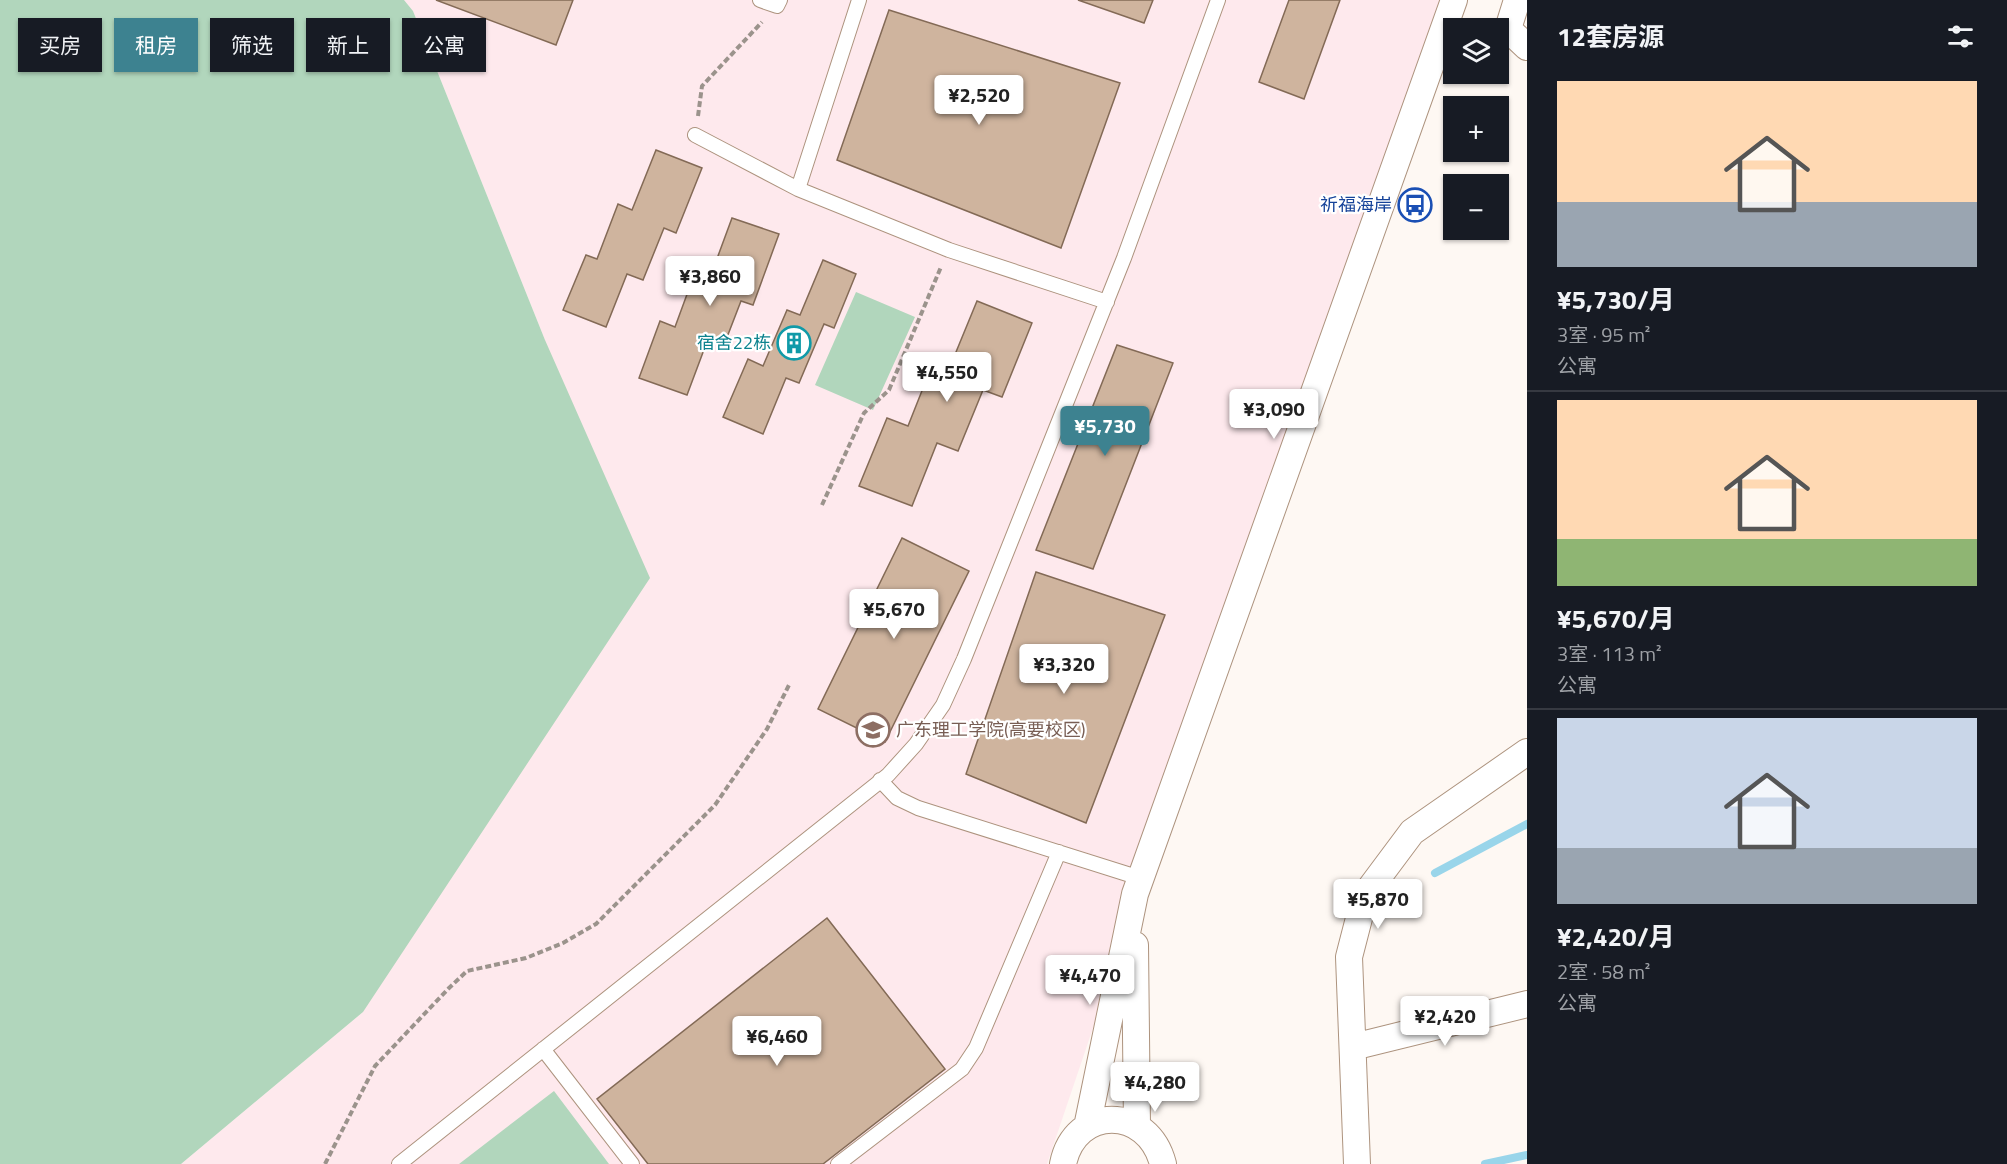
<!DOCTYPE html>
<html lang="zh">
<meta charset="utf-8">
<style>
:root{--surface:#171b24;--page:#20242c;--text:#f1f3f6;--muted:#9ea1a6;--line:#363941;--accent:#3d8290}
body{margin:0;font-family:"Titillium Web","Noto Sans SC",sans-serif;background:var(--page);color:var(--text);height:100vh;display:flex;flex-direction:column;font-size:22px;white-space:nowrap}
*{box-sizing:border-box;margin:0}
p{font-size:20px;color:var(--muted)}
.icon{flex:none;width:33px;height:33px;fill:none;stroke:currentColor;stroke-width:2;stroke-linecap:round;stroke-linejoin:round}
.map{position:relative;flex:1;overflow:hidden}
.drawer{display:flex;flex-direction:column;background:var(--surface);width:480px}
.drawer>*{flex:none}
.hud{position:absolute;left:18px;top:18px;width:570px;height:54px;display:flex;gap:12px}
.buttons{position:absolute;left:1443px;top:18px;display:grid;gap:12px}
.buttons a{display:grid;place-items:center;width:66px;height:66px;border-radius:0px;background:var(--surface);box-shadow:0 2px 4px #0004;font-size:30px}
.price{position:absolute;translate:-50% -51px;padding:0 14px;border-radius:6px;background:#fff;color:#222;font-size:20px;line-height:39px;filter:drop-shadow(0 2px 3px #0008)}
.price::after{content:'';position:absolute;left:50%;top:36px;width:18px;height:14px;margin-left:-9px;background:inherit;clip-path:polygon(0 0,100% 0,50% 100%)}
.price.active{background:var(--accent);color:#fff}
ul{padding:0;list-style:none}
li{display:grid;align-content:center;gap:12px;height:318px;padding:0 30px}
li+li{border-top:2px solid var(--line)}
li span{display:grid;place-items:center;height:186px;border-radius:0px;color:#555}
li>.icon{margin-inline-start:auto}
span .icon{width:108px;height:108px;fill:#fffc;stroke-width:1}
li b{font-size:26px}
h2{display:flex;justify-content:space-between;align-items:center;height:72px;padding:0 30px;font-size:26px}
.tag{padding:0 21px;border-radius:0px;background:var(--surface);box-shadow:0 2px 4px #0004;font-size:21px;line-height:54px}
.tag.active{background:var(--accent);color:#fff}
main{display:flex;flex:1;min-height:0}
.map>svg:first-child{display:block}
</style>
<main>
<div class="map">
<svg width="1527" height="1164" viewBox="0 0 1527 1164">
<rect width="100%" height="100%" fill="#fef8f3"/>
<path fill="#fee9ed" d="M404,0h1051l-313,883 -95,281h-866l182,-152 182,-672 -132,-329z"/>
<path fill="#b1d6bc" d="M0,0h404l9,11 132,329 105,238 -287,434 -182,152h-181z
M856,292l59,25 -42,93 -58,-25z
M554,1091l55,73h-150z"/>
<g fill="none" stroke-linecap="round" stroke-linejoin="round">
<path stroke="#99d5ea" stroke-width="8" d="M1435,873l92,-49
M1485,1164l42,-9"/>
</g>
<path fill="#cfb49e" stroke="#836a56" stroke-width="1.5" d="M436,0h137l-17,45z
M1078,0h75l-9,23z
M1289,0h51l-36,99 -45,-17z
M889,10l231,73 -59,165 -224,-88z
M656,150l46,18 -26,65 -12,-5 -21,52 -16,-6 -21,53 -43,-17 23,-55 11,4 21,-55 14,6z
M732,218l47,16 -26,71 -12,-4 -17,44 -16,-6 -21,56 -48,-17 21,-57 15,6 18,-49 15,5z
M823,260l33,14 -22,54 -10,-4 -25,59 -13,-5 -23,56 -40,-17 25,-58 15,7 24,-56 13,5z
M977,301l55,22 -30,74 -19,-7 -25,61 -21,-8 -25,63 -53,-20 28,-68 21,8 25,-63 16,6z
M1117,345l56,18 -80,206 -57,-19z
M902,538l67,33 -84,171 -67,-33z
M1036,572l129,43 -79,208 -120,-49z
M827,918l118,151 -122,95h-175l-51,-65z"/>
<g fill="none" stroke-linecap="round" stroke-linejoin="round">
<defs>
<path id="lane" d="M760,0l17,6 3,-6
M695,135l103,54 151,61 158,52
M798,189l61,-189
M880,780l17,18 21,10 222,70
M543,1049l89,115
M399,1164l489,-389 28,-31 27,-39 21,-46 160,-401 94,-258
M838,1164l124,-95 14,-21 83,-196"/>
<path id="street" d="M1508,29l19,18
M1498,37l10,-8 9,-29
M1135,945l2,181
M1353,1047l174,-43
M1087,1127l48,-233 319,-894
M1063,1164c12,-59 85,-59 100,0
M1357,1164l-8,-207 16,-62 47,-63 115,-80"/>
</defs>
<use href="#lane" stroke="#ad937e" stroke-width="16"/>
<use href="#street" stroke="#ad937e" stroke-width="28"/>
<path stroke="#9b938c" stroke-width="4" stroke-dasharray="6 3" stroke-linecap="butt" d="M698,116l4,-30 60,-64
M822,505l42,-92 25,-23 52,-123
M325,1164l50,-98 74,-78 18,-17 59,-13 37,-15 33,-19 119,-119 52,-76 23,-46"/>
<use href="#lane" stroke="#fff" stroke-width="14"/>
<use href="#street" stroke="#fff" stroke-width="26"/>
</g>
<defs>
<symbol id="bus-ring" viewBox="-11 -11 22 22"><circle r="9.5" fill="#fff" stroke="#1a4fb4" stroke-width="1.5"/><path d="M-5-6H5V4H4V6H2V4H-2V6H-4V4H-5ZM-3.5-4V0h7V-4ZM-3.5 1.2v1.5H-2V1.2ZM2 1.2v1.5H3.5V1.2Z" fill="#1a4fb4"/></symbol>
<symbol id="building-ring" viewBox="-11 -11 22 22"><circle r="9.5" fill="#fff" stroke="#0f9aa8" stroke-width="1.5"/><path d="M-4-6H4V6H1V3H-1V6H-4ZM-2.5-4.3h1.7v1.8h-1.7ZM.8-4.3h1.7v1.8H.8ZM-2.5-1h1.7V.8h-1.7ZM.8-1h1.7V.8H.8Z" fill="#0f9aa8"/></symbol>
<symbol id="university-ring" viewBox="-11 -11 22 22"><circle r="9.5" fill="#fff" stroke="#8d6e63" stroke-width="1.5"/><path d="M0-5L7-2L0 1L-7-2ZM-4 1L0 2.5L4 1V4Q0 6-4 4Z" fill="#8d6e63"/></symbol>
</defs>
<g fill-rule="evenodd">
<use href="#bus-ring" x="1396" y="186" width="38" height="38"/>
<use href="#building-ring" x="775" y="324" width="38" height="38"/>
<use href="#university-ring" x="854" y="711" width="38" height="38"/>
</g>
<g text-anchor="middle" stroke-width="4.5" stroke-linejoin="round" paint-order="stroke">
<g font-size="18" fill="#164399" stroke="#fff" text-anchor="end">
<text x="1392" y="211">祈福海岸</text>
</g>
<g font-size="18" fill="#0d838f" stroke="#fff" text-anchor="end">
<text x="771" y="349">宿舍22栋</text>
</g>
<g font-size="18" fill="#785e54" stroke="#fff" text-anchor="start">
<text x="896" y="736">广东理工学院(高要校区)</text>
</g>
</g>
</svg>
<div class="buttons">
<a><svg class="icon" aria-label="layers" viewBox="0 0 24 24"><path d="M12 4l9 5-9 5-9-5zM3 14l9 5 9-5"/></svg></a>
<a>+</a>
<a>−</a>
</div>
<b class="price" style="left:979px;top:126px">¥2,520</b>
<b class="price" style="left:710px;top:307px">¥3,860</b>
<b class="price" style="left:947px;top:403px">¥4,550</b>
<b class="price" style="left:1274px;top:440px">¥3,090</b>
<b class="price active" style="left:1105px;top:457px">¥5,730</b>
<b class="price" style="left:894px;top:640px">¥5,670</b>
<b class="price" style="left:1064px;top:695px">¥3,320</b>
<b class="price" style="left:1378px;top:930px">¥5,870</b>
<b class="price" style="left:1090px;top:1006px">¥4,470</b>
<b class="price" style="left:1445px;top:1047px">¥2,420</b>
<b class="price" style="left:777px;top:1067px">¥6,460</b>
<b class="price" style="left:1155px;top:1113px">¥4,280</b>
<div class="hud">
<a class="tag">买房</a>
<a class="tag active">租房</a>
<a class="tag">筛选</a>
<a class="tag">新上</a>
<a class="tag">公寓</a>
</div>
</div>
<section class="drawer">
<h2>12套房源<svg class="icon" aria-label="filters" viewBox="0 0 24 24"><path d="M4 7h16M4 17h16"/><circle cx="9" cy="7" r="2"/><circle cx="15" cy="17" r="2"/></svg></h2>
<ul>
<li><span style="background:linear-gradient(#ffd9b3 65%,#9aa5b1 0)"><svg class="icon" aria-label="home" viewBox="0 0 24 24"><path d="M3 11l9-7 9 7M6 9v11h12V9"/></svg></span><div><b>¥5,730/月</b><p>3室 · 95 m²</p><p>公寓</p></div></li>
<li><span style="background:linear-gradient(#ffd9b3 75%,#8fb573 0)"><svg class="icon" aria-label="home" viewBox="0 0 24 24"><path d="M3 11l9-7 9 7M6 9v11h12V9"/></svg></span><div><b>¥5,670/月</b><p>3室 · 113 m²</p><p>公寓</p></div></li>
<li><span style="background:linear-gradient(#c9d6e8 70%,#9aa5b1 0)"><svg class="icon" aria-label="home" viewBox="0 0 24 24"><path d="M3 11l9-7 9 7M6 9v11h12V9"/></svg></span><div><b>¥2,420/月</b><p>2室 · 58 m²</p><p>公寓</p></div></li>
</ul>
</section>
</main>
